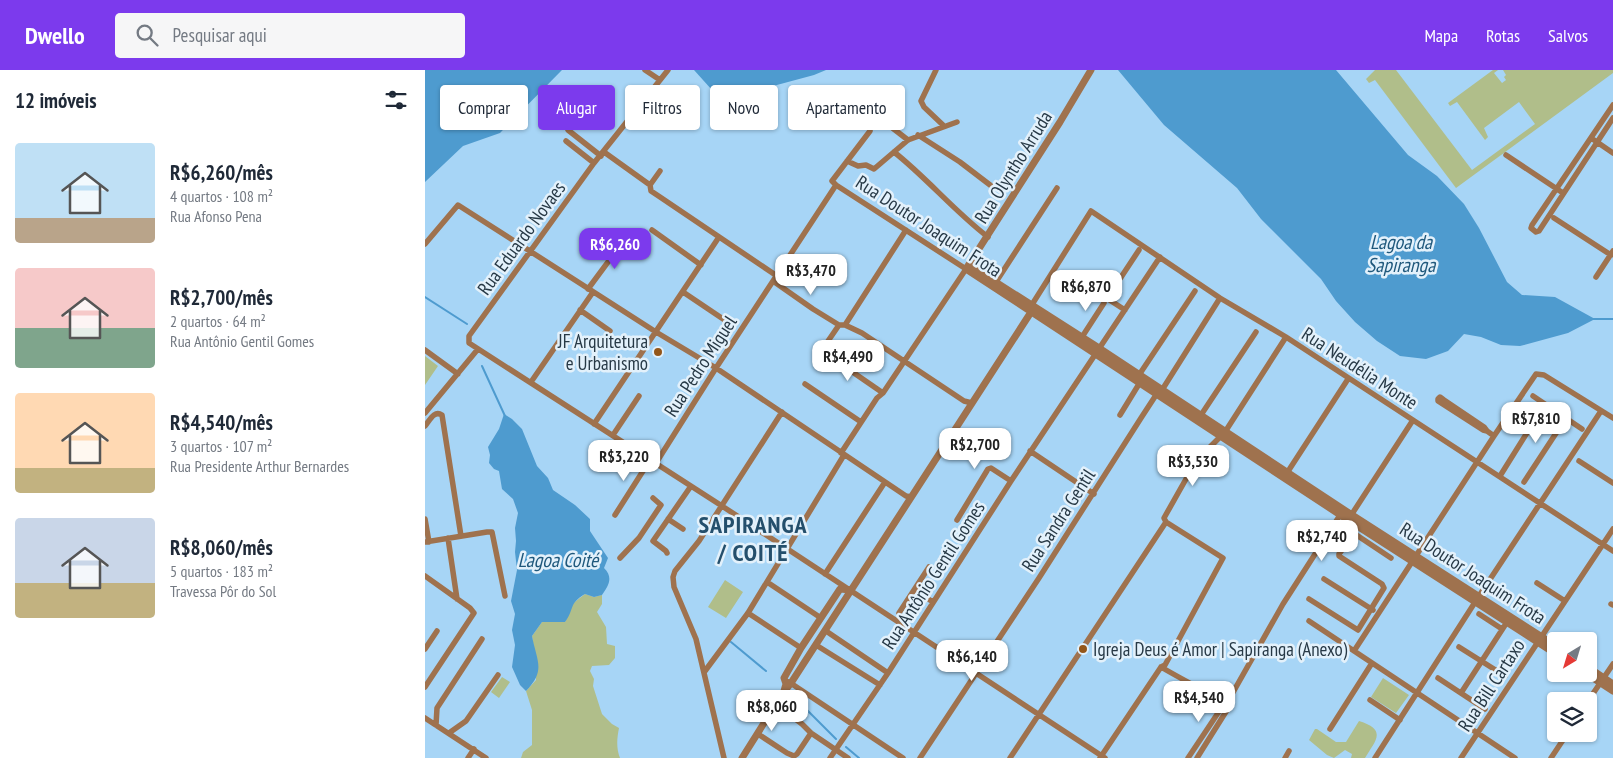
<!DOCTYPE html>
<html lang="pt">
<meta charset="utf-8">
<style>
:root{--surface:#fff;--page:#f6f6f7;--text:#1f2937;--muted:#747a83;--accent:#7c3aed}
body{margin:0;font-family:"PT Sans Narrow",sans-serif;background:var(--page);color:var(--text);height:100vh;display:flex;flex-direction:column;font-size:19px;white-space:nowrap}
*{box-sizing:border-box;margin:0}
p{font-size:16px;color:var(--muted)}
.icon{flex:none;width:28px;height:28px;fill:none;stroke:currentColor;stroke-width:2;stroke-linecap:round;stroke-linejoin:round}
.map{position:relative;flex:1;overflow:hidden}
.panel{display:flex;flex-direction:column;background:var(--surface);width:425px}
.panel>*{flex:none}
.hud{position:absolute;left:15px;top:15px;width:475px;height:45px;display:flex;gap:10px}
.needle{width:32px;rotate:218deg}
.fabs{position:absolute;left:1122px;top:562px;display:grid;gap:10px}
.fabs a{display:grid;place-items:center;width:50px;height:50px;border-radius:5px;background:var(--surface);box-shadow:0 1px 4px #0004;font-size:25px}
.price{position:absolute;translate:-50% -42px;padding:0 11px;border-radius:10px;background:#fff;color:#222;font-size:16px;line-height:32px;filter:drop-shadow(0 1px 2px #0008)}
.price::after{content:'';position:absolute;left:50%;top:30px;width:15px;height:11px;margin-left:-8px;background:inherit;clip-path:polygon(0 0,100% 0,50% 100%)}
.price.current{background:var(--accent);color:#fff}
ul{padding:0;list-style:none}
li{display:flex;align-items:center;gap:15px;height:125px;padding:0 15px}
li span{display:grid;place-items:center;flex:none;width:140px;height:100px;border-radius:5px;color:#555}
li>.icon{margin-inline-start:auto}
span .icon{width:60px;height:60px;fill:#fffc;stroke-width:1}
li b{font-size:21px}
h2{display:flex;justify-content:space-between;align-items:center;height:60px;padding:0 15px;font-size:21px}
.tag{padding:0 18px;border-radius:5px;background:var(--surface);box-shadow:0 1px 4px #0004;font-size:18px;line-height:45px}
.tag.current{background:var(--accent);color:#fff}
header{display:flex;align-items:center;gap:30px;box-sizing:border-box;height:70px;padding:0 25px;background:var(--accent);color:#fff}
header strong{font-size:24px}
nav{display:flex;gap:28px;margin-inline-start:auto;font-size:18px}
.search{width:350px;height:45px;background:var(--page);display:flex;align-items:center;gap:12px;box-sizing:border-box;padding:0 18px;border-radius:5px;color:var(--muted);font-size:19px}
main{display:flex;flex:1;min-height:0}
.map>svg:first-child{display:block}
</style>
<header>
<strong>Dwello</strong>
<div class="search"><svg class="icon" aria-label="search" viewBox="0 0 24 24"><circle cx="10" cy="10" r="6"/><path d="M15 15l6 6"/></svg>Pesquisar aqui</div>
<nav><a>Mapa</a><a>Rotas</a><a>Salvos</a></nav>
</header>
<main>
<section class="panel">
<h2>12 imóveis<svg class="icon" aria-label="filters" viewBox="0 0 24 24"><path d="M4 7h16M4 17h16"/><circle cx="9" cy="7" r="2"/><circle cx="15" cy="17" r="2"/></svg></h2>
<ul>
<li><span style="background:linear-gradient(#bfe0f5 75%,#b9a48a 0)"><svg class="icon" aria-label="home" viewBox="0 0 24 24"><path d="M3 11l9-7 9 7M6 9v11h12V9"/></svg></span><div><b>R$6,260/mês</b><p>4 quartos · 108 m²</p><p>Rua Afonso Pena</p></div></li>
<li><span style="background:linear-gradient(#f6c9c9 60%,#7fa58c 0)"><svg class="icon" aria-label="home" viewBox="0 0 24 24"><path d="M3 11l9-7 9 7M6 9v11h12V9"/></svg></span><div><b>R$2,700/mês</b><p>2 quartos · 64 m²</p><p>Rua Antônio Gentil Gomes</p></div></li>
<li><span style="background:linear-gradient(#ffd9b3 75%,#c2b280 0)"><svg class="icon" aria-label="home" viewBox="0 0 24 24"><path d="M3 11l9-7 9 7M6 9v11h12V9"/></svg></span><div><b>R$4,540/mês</b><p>3 quartos · 107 m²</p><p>Rua Presidente Arthur Bernardes</p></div></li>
<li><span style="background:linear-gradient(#c9d6e8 65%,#c2b280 0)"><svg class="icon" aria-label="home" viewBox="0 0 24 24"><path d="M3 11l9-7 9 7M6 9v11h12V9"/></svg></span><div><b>R$8,060/mês</b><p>5 quartos · 183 m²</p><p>Travessa Pôr do Sol</p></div></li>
</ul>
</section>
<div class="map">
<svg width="1188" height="688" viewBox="0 0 1188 688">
<rect width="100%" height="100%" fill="#a7d5f6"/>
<path fill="#b0be8a" d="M950,0h21l76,100 63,-46 -16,-22 -35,26 4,9 -3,3 -28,-38 -7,4 -2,-3 45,-33h5l-4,3 8,10 4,-3 -2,-3 2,-2 -3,-5h110v3l-157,115 -81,-108 -6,3 -3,-4z
M0,286l13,10 -13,19z
M300,510l18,12 -17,26 -18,-11z
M160,524l9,3 8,-2v9l-5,8 9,15 1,17 8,2v12l-6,7 -17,1 -2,5 4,8 -1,7 9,28 10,10 7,4c-2,10 -3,20 1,30h-99l2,-6 9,-7v-35l-6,-19 10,-11 -2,-31 -2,-13 10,-14h23l7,-18z
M77,607l8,5 -11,16 -8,-6z
M958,608l26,17 -13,18 -25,-16z
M934,651c29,9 16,20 6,37h-14l1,-4 -7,-4 -11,8 -7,-3 -18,-15 6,-11h2l19,13h10z"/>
<path fill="#4e9bcf" d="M0,0h137l-62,63 -37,13 -38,36z
M269,0h132l-12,5 -93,25z
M693,0h218l72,85 29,21 27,28 15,24 28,54 15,13 33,2 40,22 -27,14 -48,13 -19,-1 -20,-8 -17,-3 -16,17 -22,8 -26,-3 -23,-15 -22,-19 -19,-21 -15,-22 -60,-60 -24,-31 -73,-63z
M79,344l8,5 10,10 15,37 11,12 5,12 22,15 15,14v12l18,27 -4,10c10,10 4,18 -2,27l-8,2 -9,-3c-17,10 -10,15 -20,28h-23l-10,14c5,26 14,34 -6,55l-6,-6 -8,-18 3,-22 -3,-15 3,-16 -4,-13 6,-31 -2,-18 1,-11 -1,-13 3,-15 -5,-14 -11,-10 -3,-18 -5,-2 -5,-6 1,-8 -2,-8 11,-18z"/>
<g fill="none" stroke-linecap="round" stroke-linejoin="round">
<path stroke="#4e9bcf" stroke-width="2" d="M0,227l42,27
M1168,249h20
M57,296l23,50
M306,572l35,29
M366,624l45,45
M421,677l13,11"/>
<path stroke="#9f724e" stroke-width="5.5" d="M220,0l15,10
M243,0l-74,93 -125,173v7l253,163 383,252
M511,0l-15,31 3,6 20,19
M168,27l-25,33 33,26
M1188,35l-81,120 -1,3 5,4 3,-1 74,-113
M461,53l22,17
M493,65l42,27 34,26
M1169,70l19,13
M141,71l28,22
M179,82l46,33 1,6 9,6 117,79
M469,82c33,26 60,59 94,85
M1081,85l57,38
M422,91l11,5 8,-1 8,4 34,-29 49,-18
M225,115l10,-14
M411,115l130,84 -83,124 -6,5 -36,55
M411,115l-4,-4 38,-50
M1129,148l57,37
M227,160l49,35
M0,174l33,-39 198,127 60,36 190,128 5,1
M1171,207l17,-26
M348,211l40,28 26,16h6l17,8 102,68 8,2
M569,215l63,-97
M163,219l37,-50
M258,222l49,33
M609,237l-1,-4 58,-92 129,87 66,39 327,214
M155,240l30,21
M700,240l-17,-11v-2l31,-47
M414,255l-13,19 -1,9 58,40
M420,255l61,-95
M657,267l22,-34
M0,280l33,24
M714,305l56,-84
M106,312l62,-90
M380,314l56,38
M1108,326l49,33
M0,343l53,-64
M695,345l19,-31
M776,345l55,-83
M169,354l125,-187
M0,356c5,-6 9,-16 17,-11l19,121
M1062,361l-4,-1 -45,-29v-2l2,-2 4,3 40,27 3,4 7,5
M188,365l26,-39
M605,381l64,43
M1154,391l34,22
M231,393l60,-95 120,-183
M860,406l63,-97
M1075,406l45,-72
M1099,412l42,-64
M190,445l35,-55
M925,447l63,-97
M0,449l4,23
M243,449l15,10
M532,450l31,-51 3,-1 20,13
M23,468l9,61
M0,472l62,-10h5l13,64
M242,483l-1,-2 -13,-10 38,-55
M195,488l19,-20 22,-33 -8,-7
M400,504l60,-92
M0,506l45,32 4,5 -49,74
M899,509l49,31
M342,512l54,36
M1112,513l28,18
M489,520l19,12
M884,529l49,31 26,-42 -2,-4 -43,-28v-2l14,-19 2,-1 36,24
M1186,534l2,1
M323,543l53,35
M474,543l30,-46
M1054,544l23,15
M884,551l206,137
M401,561l62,42
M391,575l64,40
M1034,577l46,29
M0,579l12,-18
M929,581l140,-215 42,-62 8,1 69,43
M736,597c22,13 44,24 66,36
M280,601l43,-58 96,-158
M1013,608l47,31
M364,612l114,76
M1036,623l48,-74
M945,630l30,20
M1163,631l25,-37
M351,634l26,20 9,9 37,25
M0,648l61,40
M11,655l1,-17 45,-69
M905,659l42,-66
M24,663l17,-12 32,-46
M333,664l29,19 7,3 3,-2 14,-21
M43,688l6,-9
M299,688l-28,-119 -22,-52 -1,-10 2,-6 24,-30 83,-129
M405,688l58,-85 123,-192 149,-224
M495,688l119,-180 102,-160 15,-23 6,-5 58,-92
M585,688l156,-236 -2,-4 22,-39 15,-23 24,-24 61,-95
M675,688l61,-91 4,-2 58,-107 -57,-36
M763,688l34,-51 5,-4 56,-99 59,-92
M772,688l30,-48v-7
M860,688l4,-7
M950,688l104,-162 122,-185
M1036,688l152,-229
M1126,688l16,-24"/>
<path stroke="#9f724e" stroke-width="7" d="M666,0l-31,52 -94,147 382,251 208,134
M544,195l130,83 253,167 204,131
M1164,598l24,16
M1162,604l26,17
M359,621l2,-7 -2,-6 17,-30 39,-59 11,1
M317,688l41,-65 8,-10 242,-374"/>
</g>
<g fill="#935619" stroke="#e3f1fb" stroke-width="2">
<circle cx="233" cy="282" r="5"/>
<circle cx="658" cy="579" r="5"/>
</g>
<g text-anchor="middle" stroke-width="5" stroke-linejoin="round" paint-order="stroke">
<g font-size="19" fill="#273946" stroke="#e3f1fb">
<text transform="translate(588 97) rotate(-58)" y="7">Rua Olyntho Arruda</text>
<text transform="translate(504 156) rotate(33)" y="7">Rua Doutor Joaquim Frota</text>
<text transform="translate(96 168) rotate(-54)" y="7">Rua Eduardo Novaes</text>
<text transform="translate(275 296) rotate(-57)" y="7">Rua Pedro Miguel</text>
<text transform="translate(935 298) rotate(33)" y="7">Rua Neudélia Monte</text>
<text transform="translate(633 450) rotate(-57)" y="7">Rua Sandra Gentil</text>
<text transform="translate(1048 503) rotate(33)" y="7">Rua Doutor Joaquim Frota</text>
<text transform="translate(508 505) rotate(-57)" y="7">Rua Antônio Gentil Gomes</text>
<text transform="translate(1066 615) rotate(-57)" y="7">Rua Bill Cartaxo</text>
</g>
<g font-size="19" fill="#273946" stroke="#e3f1fb" text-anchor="end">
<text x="223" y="278">JF Arquitetura<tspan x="223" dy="22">e Urbanismo</tspan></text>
<text x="668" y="586" text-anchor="start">Igreja Deus é Amor | Sapiranga (Anexo)</text>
</g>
<g font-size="20" font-style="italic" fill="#1f587c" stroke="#e3f1fb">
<text x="976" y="179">Lagoa da<tspan x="976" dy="23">Sapiranga</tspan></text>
<text x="133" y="497">Lagoa Coité</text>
</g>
<g font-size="24" font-weight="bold" letter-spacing="1" fill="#244f6c" stroke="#e3f1fb">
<text x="328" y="463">SAPIRANGA<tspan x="328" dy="28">/ COITÉ</tspan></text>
</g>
</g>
</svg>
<div class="fabs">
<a><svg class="needle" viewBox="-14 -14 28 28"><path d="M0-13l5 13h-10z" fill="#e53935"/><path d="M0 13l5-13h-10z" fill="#747a83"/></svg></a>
<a><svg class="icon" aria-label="layers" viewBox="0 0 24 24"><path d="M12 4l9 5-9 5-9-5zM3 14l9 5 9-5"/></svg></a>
</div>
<b class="price current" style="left:190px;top:200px">R$6,260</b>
<b class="price" style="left:386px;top:226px">R$3,470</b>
<b class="price" style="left:661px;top:242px">R$6,870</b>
<b class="price" style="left:423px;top:312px">R$4,490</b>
<b class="price" style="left:1111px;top:374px">R$7,810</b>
<b class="price" style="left:550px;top:400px">R$2,700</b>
<b class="price" style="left:199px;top:412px">R$3,220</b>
<b class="price" style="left:768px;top:417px">R$3,530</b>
<b class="price" style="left:897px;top:492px">R$2,740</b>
<b class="price" style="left:547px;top:612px">R$6,140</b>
<b class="price" style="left:774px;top:653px">R$4,540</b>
<b class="price" style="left:347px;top:662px">R$8,060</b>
<div class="hud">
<a class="tag">Comprar</a>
<a class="tag current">Alugar</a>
<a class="tag">Filtros</a>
<a class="tag">Novo</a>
<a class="tag">Apartamento</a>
</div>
</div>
</main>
